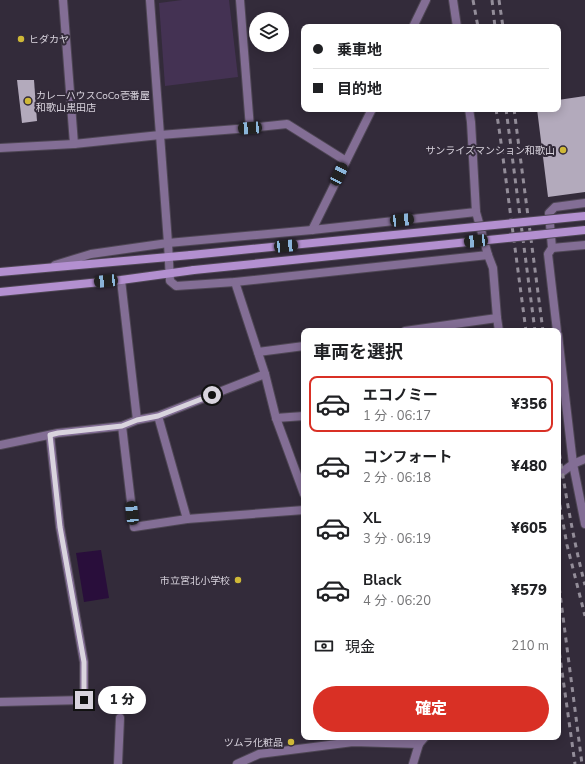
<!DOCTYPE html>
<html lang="ja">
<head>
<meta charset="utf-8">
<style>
	:root { --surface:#fff; --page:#f6f6f6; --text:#202124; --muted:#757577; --line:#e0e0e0; --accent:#d93025 }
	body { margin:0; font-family:"Nunito Sans","Noto Sans JP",sans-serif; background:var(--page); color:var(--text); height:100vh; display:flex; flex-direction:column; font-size:15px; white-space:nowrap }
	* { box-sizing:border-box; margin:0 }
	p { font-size:13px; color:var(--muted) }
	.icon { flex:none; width:22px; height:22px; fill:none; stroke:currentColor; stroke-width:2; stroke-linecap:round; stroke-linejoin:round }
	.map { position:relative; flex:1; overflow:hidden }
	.sheet { position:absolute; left:301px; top:328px; width:260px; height:412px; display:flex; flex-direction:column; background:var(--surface); border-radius:8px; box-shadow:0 2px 10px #0003 }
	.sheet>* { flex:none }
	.banner { position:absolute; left:301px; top:24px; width:260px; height:88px; border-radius:8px; box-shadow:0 2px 10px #0003; display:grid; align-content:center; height:88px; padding:0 12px; background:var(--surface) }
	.fabs { position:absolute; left:249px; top:12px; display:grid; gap:8px }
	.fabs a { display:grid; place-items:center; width:40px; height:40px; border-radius:50%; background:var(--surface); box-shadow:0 2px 10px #0003; font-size:20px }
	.end { position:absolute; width:18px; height:18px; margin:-9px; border:5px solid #d9d4de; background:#111; box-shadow:0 0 0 2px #111 }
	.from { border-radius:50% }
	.bubble { position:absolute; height:28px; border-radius:14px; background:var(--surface); box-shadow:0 2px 10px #0003; font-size:13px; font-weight:800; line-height:28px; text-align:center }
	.car { position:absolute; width:12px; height:24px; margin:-12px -6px; border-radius:5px; box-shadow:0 0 3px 1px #0007; background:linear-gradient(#222 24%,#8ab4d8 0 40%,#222 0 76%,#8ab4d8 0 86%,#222 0) }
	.banner b { display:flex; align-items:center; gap:14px; height:38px; font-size:15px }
	.banner b+b { border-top:1px solid var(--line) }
	.banner i { width:10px; height:10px; background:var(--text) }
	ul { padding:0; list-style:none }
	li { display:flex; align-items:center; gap:12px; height:56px; margin:0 8px 6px; padding:0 4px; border:2px solid transparent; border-radius:8px }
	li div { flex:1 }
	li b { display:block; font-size:15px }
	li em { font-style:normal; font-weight:800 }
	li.on { border-color:var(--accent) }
	li>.icon { width:36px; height:36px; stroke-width:1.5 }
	h2 { padding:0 12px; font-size:18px; line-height:48px }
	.pay { display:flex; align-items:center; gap:10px; height:44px; padding:0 12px; font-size:15px }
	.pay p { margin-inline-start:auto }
	.button { display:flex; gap:8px; margin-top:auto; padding:8px 12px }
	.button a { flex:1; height:46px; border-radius:24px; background:var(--accent); color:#fff; font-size:16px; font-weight:800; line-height:46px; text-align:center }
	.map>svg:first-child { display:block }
	.green { fill:#443253 }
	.water { fill:#290e3b }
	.building { fill:#b3aabc }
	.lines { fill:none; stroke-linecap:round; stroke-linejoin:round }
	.street-casing { stroke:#4e4654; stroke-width:10 }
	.secondary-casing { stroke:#4e4654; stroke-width:10 }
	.street { stroke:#836e95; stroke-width:8 }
	.secondary { stroke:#b390d0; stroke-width:8 }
	.rail { stroke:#938d99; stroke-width:3; stroke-dasharray:5 5; stroke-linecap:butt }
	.secondary-bridge-casing { stroke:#4e4654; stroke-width:10; stroke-linecap:butt }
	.secondary-bridge { stroke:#b390d0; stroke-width:8 }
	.route { stroke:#d9d4de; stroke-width:5 }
	.poi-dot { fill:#cfb837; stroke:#332b3a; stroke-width:1.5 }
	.labels { text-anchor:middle; stroke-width:4; stroke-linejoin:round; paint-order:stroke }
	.poi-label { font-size:10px; fill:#d9d4de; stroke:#332b3a; text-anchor:end }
</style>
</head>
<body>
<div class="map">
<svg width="585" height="764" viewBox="0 0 585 764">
	<rect width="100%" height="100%" fill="#332b3a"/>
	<!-- green -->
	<polygon class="green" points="182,0 229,0 238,77 165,86 159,3"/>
	<!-- water -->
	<polygon class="water" points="101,550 109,598 84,602 76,553"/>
	<!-- building -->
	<g class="building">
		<polygon points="17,80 34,80 37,121 22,123"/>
		<polygon points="585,96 585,192 548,197 537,109 558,109 558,100"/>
	</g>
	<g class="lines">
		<defs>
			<g id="street">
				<polyline points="63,0 74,144"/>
				<polyline points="150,0 168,243 170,281 176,286 235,282 488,255"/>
				<polyline points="240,0 250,128"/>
				<polyline points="453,0 457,27"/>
				<polyline points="413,27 426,0"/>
				<polyline points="469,109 471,122 476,212 488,255 493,268 497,318 499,331"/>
				<polyline points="0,148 74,144 160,135 250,128 287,124 346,161"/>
				<polyline points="312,230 372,109"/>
				<polyline points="552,248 585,245"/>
				<polyline points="55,265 91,254 168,243 312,230 476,212"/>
				<polyline points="121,280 137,420"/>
				<polyline points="235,282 265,374 276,418 304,494"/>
				<polyline points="405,331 497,318"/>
				<polyline points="557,331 548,254 552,248 549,213 555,207 585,203"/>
				<polyline points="558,335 573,464 585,524"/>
				<polyline points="258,352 304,346"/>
				<polyline points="158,416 187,519"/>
				<polyline points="276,418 304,416"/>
				<polyline points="122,426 134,527 187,519 304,510"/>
				<polyline points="0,445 58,433 122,426 137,420 158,416 265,374"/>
				<polyline points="558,475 573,464 585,459"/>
				<polyline points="0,702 84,700 84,662 60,527 50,435"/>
				<polyline points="118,764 120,718"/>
				<polyline points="237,764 259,754 353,742 419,744"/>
				<polyline points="413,764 419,744 425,737"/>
			</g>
			<g id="secondary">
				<polyline points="0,272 191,255"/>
				<polyline points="0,292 121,280 194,270"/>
			</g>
		</defs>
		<!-- street casing -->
		<use href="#street" class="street-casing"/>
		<!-- secondary casing -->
		<use href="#secondary" class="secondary-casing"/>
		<!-- street -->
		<use href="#street" class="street"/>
		<!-- secondary -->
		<use href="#secondary" class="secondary"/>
		<!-- rail -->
		<g class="rail">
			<polyline points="473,0 478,27"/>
			<polyline points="492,0 495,27"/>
			<polyline points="499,0 503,27"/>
			<polyline points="496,109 500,135 526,331"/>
			<polyline points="506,109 535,331"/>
			<polyline points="514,109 543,331"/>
			<path d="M558,444c7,47 15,95 27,141"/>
			<polyline points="558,495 567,545 585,616"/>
			<polyline points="558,578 582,764"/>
			<polyline points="558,643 575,764"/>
		</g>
		<defs>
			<g id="secondary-bridge">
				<polyline points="191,255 585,216"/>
				<polyline points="194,270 585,230"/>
			</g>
		</defs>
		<!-- secondary-bridge casing -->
		<use href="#secondary-bridge" class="secondary-bridge-casing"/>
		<!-- secondary-bridge -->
		<use href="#secondary-bridge" class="secondary-bridge"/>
	</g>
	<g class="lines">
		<!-- route -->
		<polyline class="route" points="84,700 84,662 60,527 50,435 58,433 122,426 137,420 158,416 212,395"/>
	</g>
	<!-- markers -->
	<g class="poi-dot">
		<circle cx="21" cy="39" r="4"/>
		<circle cx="28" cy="101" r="4"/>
		<circle cx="563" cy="150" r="4"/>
		<circle cx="238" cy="580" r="4"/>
		<circle cx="291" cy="742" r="4"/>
	</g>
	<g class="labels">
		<!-- poi labels -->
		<g class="poi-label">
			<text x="29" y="43" text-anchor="start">ヒダカヤ</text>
			<text x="36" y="99" text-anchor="start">カレーハウスCoCo壱番屋<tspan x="36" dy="12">和歌山黒田店</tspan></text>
			<text x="555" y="154">サンライズマンション和歌山</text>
			<text x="230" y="584">市立宮北小学校</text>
			<text x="283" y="746">ツムラ化粧品</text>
		</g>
	</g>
</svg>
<div class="fabs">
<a><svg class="icon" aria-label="layers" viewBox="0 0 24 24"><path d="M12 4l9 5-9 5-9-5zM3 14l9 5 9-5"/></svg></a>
</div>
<i class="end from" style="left:212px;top:395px"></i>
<i class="end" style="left:84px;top:700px"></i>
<div class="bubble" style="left:98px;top:686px;width:48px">1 分</div>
<i class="car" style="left:250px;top:128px;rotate:266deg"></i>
<i class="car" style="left:339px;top:174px;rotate:26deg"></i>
<i class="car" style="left:402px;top:220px;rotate:84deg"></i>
<i class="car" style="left:476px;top:241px;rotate:264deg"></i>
<i class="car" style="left:286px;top:246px;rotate:85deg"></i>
<i class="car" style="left:106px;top:281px;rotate:264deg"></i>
<i class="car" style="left:132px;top:513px;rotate:354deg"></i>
<div class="banner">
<b><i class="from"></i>乗車地</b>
<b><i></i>目的地</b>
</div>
<section class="sheet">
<h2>車両を選択</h2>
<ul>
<li class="on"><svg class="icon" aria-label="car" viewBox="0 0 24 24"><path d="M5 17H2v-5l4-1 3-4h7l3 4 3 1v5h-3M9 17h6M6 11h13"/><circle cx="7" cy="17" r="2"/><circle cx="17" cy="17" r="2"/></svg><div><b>エコノミー</b><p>1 分 · 06:17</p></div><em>¥356</em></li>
<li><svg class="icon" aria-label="car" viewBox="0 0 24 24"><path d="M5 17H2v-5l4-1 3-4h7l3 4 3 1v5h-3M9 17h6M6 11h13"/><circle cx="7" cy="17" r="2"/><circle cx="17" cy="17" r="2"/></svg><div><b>コンフォート</b><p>2 分 · 06:18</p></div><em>¥480</em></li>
<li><svg class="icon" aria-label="car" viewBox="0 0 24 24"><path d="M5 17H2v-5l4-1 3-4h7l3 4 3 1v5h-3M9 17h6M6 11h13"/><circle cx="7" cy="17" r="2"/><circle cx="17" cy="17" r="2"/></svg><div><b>XL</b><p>3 分 · 06:19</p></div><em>¥605</em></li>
<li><svg class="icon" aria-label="car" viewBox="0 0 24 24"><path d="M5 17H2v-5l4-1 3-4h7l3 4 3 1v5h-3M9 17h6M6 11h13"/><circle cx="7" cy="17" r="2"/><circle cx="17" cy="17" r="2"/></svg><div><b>Black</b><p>4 分 · 06:20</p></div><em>¥579</em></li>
</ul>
<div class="pay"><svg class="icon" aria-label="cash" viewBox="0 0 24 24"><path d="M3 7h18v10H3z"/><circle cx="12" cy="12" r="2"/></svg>現金<p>210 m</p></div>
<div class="button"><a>確定</a></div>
</section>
</div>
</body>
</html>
